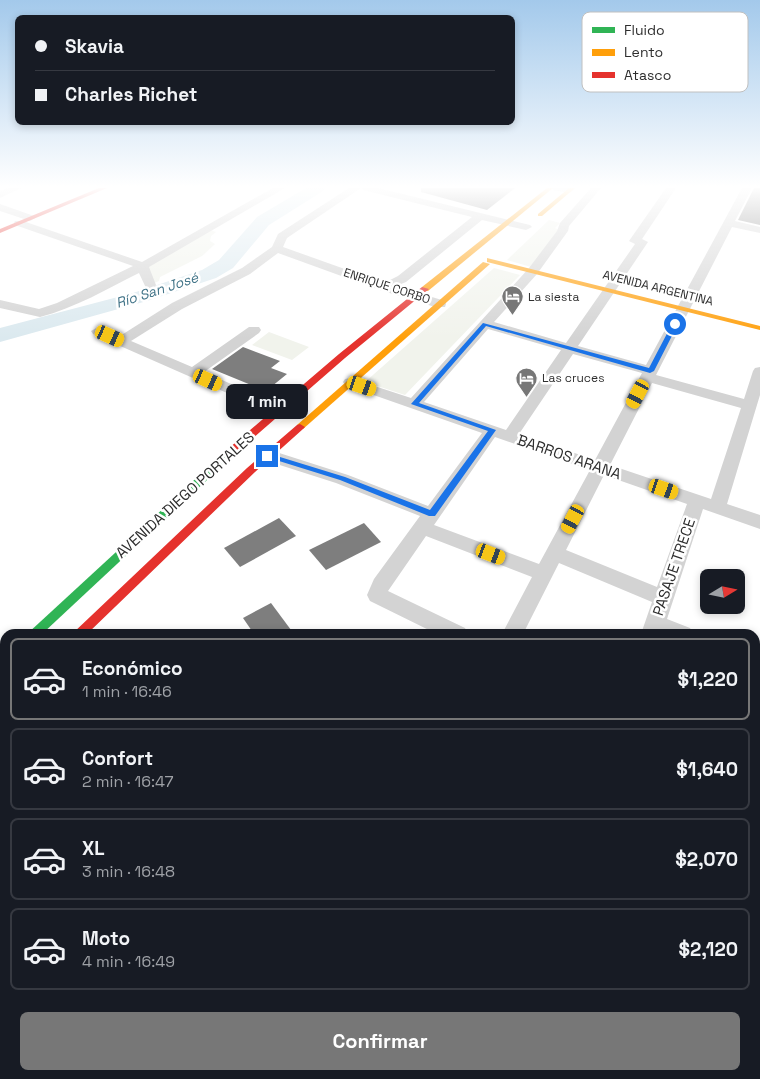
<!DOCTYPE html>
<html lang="es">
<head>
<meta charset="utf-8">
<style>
	:root { --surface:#171b24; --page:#20242c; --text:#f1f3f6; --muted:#9ea1a6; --line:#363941; --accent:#777 }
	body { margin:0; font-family:"Space Grotesk",sans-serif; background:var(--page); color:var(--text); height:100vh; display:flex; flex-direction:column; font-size:19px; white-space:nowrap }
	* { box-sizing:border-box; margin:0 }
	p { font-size:16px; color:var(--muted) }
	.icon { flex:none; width:28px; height:28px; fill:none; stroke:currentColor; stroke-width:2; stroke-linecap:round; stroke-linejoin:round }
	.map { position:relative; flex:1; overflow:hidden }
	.details { position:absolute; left:0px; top:629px; width:760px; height:451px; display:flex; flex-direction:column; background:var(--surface); border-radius:15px 15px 0 0; box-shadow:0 2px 8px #0003 }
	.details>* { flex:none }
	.guide { position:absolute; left:15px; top:15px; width:500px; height:110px; border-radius:8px; box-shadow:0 2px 8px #0003; display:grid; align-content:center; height:110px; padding:0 20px; background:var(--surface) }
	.needle { width:32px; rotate:80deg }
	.fabs { position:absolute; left:700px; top:569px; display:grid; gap:10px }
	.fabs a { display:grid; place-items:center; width:45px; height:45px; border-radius:8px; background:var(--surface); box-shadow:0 2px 8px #0003; font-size:25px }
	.end { position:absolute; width:22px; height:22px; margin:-11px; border:6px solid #1a73e8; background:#fff; box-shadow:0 0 0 2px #fff }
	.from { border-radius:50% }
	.bubble { position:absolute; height:35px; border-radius:8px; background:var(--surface); box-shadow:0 2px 8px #0003; font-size:16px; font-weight:800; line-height:35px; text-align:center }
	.car { position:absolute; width:15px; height:30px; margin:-15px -8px; border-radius:6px; box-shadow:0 0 4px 1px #0007; background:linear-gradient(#f5c518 24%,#345 0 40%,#f5c518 0 76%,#345 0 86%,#f5c518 0) }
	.guide b { display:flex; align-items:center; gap:18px; height:48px; font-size:19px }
	.guide b+b { border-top:1px solid var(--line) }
	.guide i { width:12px; height:12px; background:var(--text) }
	ul { padding:9px 0 0; list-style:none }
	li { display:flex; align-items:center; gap:15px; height:82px; margin:0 10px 8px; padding:0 10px; border:2px solid var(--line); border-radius:8px }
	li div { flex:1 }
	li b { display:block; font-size:19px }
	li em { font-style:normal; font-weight:800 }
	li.on { border-color:var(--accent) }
	li>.icon { width:45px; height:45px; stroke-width:1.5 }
	.action { display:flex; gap:10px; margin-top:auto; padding:10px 20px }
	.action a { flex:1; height:58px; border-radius:8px; background:var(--accent); color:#fff; font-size:20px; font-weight:800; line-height:58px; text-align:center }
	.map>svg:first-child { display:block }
	.green { fill:#f1f3ec }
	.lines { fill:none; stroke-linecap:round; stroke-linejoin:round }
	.river { fill:#dbe9ef; fill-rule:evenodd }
	.building { fill:#7e7e7e }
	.street { fill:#d3d3d3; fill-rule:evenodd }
	.fast { fill:#30b455; fill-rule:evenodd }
	.slow { fill:#ff9f0a; fill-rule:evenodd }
	.jam { fill:#e5322d; fill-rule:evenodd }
	.route { fill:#1a73e8 }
	.labels { text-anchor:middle; stroke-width:5; stroke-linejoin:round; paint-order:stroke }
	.far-street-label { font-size:12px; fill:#2e2e2e; stroke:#fff }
	.far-poi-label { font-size:12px; fill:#2e2e2e; stroke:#fff; text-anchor:start }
	.far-water-label { font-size:14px; font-style:italic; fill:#437589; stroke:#fff }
	.street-label { font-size:15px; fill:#2e2e2e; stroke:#fff }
	.key { fill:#fff; stroke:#c0c0c0; stroke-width:1 }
	.key-label { font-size:14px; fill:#2e2e2e }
</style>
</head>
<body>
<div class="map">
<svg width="760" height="1079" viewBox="0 0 760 1079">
	<rect width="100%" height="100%" fill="#fff"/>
	<!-- green -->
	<g class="green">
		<polygon points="549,220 560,223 555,228 559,230 531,267 507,260"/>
		<polygon points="208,229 216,232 211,236 210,241 215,244 202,256 160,277 159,281 150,285 143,266"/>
		<polygon points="494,268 520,275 405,395 365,382"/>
		<polygon points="269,332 309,347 292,360 252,345"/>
	</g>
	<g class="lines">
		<!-- river -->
		<polygon class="river" points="306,188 325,188 323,191 269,225 233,268 216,278 147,301 0,342 0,328 133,293 202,270 219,260 257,217"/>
	</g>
	<!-- building -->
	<g class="building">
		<polygon points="421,188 515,188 487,210 421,192"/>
		<polygon points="754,188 760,188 760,225 738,220"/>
		<polygon points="243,347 280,361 271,368 287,374 266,391 212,369"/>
		<polygon points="279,518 296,536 240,567 224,548"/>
		<polygon points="364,523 381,542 326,570 309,550"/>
		<polygon points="271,603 294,634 254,634 243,618"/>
	</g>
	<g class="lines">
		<!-- street -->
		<g class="street">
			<polygon points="8,188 21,188 0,198 0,191"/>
			<path d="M273,188h12l-136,79 7,18 -2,3h-8l-7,-15c-32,16 -64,35 -99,44l-40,-9v-8l39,9 18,-6 76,-37 -118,-41 -1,-2 1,-2h8l119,41z"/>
			<polygon points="349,188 361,188 287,238 283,247 384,283 398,276 472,217 363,190 362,188 378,188 530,225 532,227 526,230 482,220 406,282 396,286 445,301 446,304 445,307 435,307 380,290 278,253 250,274 182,309 131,341 192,367 249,327 259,327 261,330 259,333 204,372 285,408 287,411 285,414 279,416 93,334 91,331 98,327 120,336 172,303 242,268 272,247 278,234"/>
			<polygon points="552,188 572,188 574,190 569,193 553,190"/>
			<path d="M591,188h10l-32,38 -1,5 -31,43 -43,48 72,21 69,-99 -6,-3 37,-53h10l-34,51 6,3 -70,104 68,19 96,-177h10l-17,33 25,6v6l-28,-6 -76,148 88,24 9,-28 2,-3 5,-1v28l-33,109 33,11v14l-57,-20 -36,110 23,9 3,6h-52l11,-32 -93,-39 -36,71h-21l30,-57 -106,-41 -38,55 77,37 3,6h-31l-67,-33 -3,-6 7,-16 46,-63 -84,-33 -75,-24 -2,-4 2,-4 6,-2 6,2 75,24 80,31 54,-73 -137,-48 -2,-3 2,-3 5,-1 61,20 118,-130 28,-37 3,-8zM488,329l73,21 -55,80 -82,-28zM573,354l69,19 -47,87 -76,-26zM652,383l89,25 -30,91 -101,-34zM495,437l95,33 -51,94 -105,-39zM604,475l83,29 -30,83 -91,-37z"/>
			<polygon points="0,204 34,216 35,218 30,221 0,211"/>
			<polygon points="755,654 760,655 760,674 755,673"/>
			<polygon points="760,734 760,797 755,795 755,736"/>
			<polygon points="454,1075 486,1075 484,1079 452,1079"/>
			<polygon points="675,1075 725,1075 727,1079 674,1079"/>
		</g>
		<!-- fast -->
		<g class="fast">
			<polygon points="233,447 238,450 237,452 42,634 27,634 229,448"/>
			<polygon points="5,653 5,668 0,670 0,655"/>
			<polygon points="0,1058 5,1061 5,1075 14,1075 12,1079 0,1079"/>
		</g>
		<!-- slow -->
		<g class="slow">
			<polygon points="547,188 553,188 428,291 422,291 422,287"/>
			<polygon points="569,188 575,188 542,216 538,216 538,214"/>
			<polygon points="487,258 760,326 760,330 487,262"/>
			<polygon points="483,262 490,264 303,429 297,429 297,425"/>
			<polygon points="5,700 5,715 0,717 0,702"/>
		</g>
		<!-- jam -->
		<g class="jam">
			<polygon points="99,188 107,188 0,233 0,229"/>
			<polygon points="422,287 429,289 345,358 237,452 229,452 228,450 229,448 339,354"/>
			<polygon points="300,424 305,427 303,429 255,472 87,634 72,634 247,468 297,425"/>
		</g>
	</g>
	<!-- sky -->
	<linearGradient id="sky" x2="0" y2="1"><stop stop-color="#a3c9eb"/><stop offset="0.55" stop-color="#fff"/><stop offset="1" stop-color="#fff" stop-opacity="0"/></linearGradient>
	<rect width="760" height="339" fill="url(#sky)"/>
	<!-- route -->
	<polygon class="route" points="483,323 649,368 672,324 675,323 678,324 654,371 650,373 486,326 419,403 496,430 435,516 429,516 340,480 263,456 267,453 345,477 430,510 488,431 411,404"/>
	<!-- icons -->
	<defs>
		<symbol id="hotel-pin" viewBox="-11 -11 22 30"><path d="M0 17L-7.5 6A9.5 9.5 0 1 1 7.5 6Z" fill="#777" stroke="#fff"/><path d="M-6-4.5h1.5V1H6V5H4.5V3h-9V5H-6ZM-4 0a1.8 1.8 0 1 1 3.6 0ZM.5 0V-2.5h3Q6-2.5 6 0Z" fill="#fff"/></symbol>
	</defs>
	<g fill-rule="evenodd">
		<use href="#hotel-pin" x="500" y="284" width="25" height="34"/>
		<use href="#hotel-pin" x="514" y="366" width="25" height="34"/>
	</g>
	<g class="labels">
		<!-- far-street labels -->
		<g class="far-street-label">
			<text transform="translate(387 286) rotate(18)" y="4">ENRIQUE CORBO</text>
			<text transform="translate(658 288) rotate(14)" y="4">AVENIDA ARGENTINA</text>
		</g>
		<!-- far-poi labels -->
		<g class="far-poi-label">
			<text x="528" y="301">La siesta</text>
			<text x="542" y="382">Las cruces</text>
		</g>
		<!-- far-water labels -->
		<g class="far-water-label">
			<text transform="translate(157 290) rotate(-18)" y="5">Río San José</text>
		</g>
		<!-- street labels -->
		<g class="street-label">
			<text transform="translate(569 457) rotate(19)" y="5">BARROS ARANA</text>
			<text transform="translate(185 495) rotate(-42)" y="5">AVENIDA DIEGO PORTALES</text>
			<text transform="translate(674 567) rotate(-71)" y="5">PASAJE TRECE</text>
		</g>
	</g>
	<!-- legend -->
	<rect x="582" y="12" width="166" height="80" rx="8" class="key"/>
	<rect x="592" y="27" width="23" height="6" fill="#30b455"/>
	<rect x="592" y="49" width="23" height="7" fill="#ff9f0a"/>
	<rect x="592" y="72" width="23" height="6" fill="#e5322d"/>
	<g class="key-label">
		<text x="624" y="35">Fluido</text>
		<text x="624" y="57">Lento</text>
		<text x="624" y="80">Atasco</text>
	</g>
</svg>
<div class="fabs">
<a><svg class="needle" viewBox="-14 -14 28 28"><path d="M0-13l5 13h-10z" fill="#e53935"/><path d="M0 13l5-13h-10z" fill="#9ea1a6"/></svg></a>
</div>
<i class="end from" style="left:675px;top:324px"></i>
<i class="end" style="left:267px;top:456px"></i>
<div class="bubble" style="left:226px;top:384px;width:82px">1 min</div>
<i class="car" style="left:110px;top:336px;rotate:114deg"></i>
<i class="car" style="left:208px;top:380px;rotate:114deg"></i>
<i class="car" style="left:362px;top:386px;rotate:109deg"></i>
<i class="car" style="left:638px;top:394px;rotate:208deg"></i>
<i class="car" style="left:664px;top:489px;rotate:109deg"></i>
<i class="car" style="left:573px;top:519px;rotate:208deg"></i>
<i class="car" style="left:491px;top:554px;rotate:111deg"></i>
<div class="guide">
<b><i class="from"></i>Skavia</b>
<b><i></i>Charles Richet</b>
</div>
<section class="details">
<ul>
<li class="on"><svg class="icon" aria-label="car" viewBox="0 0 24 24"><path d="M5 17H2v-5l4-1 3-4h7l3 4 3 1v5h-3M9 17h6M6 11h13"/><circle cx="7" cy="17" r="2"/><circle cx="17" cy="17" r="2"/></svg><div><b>Económico</b><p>1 min · 16:46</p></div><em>$1,220</em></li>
<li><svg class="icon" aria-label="car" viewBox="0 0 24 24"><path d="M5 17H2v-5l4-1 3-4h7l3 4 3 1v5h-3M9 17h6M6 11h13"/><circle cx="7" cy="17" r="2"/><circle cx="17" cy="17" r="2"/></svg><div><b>Confort</b><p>2 min · 16:47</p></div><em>$1,640</em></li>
<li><svg class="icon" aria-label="car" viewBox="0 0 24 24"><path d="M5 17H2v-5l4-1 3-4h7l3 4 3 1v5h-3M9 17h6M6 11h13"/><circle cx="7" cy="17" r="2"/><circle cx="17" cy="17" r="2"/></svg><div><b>XL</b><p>3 min · 16:48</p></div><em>$2,070</em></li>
<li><svg class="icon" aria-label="car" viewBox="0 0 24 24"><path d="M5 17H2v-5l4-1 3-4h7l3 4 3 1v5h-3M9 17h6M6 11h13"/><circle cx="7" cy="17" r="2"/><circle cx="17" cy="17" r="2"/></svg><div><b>Moto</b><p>4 min · 16:49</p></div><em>$2,120</em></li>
</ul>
<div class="action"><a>Confirmar</a></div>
</section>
</div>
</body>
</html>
